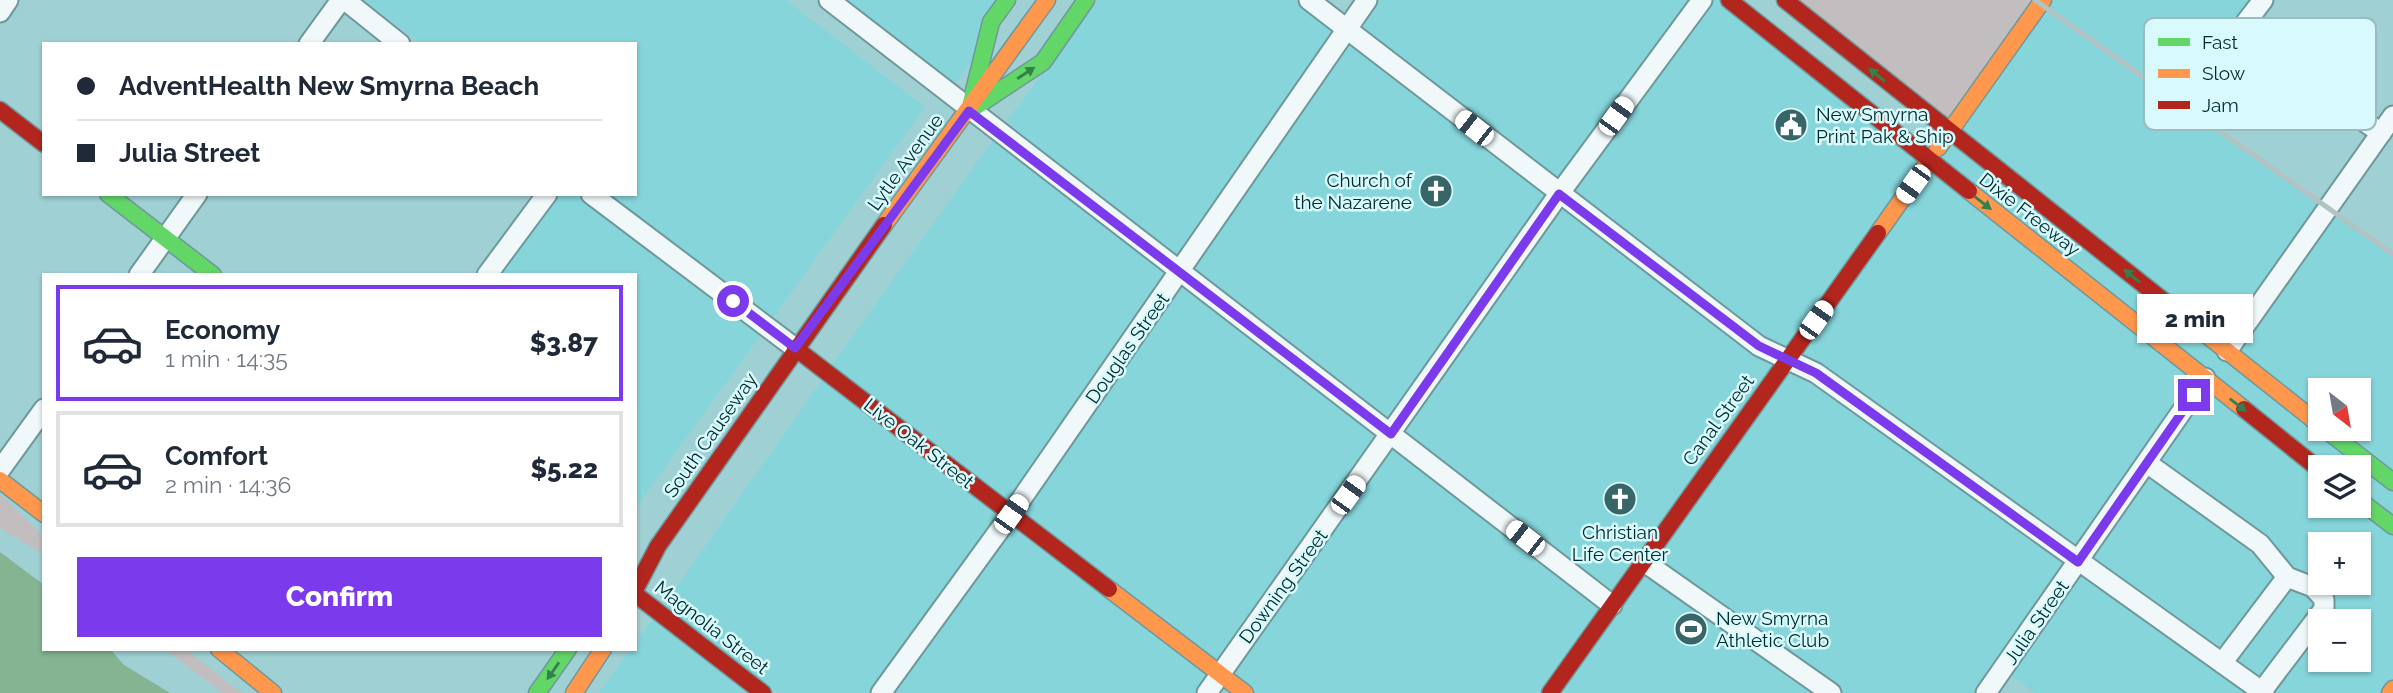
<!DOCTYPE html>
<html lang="en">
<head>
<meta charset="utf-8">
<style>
	:root { --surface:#fff; --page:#f2f2f3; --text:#1f2937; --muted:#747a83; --line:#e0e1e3; --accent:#7c3aed }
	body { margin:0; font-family:Raleway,sans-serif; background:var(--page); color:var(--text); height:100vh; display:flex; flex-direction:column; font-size:26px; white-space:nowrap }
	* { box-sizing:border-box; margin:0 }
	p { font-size:23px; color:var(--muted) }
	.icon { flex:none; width:38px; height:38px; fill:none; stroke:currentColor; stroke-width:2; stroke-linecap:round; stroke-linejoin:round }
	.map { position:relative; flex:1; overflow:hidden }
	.sheet { position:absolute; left:42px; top:273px; width:595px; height:378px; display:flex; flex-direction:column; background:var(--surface); border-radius:0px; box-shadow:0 2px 5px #0004 }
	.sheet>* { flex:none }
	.hud { position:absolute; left:42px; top:42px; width:595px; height:154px; border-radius:0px; box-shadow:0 2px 5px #0004; display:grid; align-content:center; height:154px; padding:0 35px; background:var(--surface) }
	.needle { width:46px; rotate:149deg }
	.fabs { position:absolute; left:2308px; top:378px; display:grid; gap:14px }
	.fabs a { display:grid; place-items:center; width:63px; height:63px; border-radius:0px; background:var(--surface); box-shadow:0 2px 5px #0004; font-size:35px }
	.end { position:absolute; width:32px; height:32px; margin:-16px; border:9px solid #7c3aed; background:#fff; box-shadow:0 0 0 4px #fff }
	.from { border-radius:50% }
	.bubble { position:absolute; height:49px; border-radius:0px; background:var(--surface); box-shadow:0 2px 5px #0004; font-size:23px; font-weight:800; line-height:49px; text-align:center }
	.car { position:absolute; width:21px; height:42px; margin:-21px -10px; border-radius:9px; box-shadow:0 0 5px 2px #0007; background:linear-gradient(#fff 24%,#345 0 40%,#fff 0 76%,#345 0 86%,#fff 0) }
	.hud b { display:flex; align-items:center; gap:24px; height:66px; font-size:26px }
	.hud b+b { border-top:2px solid var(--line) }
	.hud i { width:18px; height:18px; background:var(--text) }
	ul { padding:12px 0 0; list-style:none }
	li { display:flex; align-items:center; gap:21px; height:116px; margin:0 14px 10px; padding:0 21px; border:4px solid var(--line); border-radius:0px }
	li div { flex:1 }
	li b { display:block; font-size:26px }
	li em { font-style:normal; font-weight:800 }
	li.selected { border-color:var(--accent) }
	li>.icon { width:63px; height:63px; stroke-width:1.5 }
	.button { display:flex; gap:14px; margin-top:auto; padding:14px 35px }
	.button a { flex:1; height:80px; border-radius:0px; background:var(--accent); color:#fff; font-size:28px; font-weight:800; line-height:80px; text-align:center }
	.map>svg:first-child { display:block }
	.built { fill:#85d5db; fill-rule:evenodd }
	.green { fill:#c2bebf }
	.water { fill:#85b492 }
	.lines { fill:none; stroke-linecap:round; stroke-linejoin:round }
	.street-casing { stroke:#6f989b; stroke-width:23 }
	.fast-casing { stroke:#6f989b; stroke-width:19 }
	.slow-casing { stroke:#6f989b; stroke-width:19 }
	.jam-casing { stroke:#6f989b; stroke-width:19 }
	.street { stroke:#f0f8f9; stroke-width:19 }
	.fast { stroke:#63d668; stroke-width:16 }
	.slow { stroke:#ff974d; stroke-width:16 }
	.jam { stroke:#b3261e; stroke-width:16 }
	.rail { stroke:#b3c2c3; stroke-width:5 }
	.oneway { fill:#32804b }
	.route { stroke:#7c3aed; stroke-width:9 }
	.labels { text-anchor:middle; stroke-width:5; stroke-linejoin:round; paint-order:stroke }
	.poi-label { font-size:19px; fill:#012b2e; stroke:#d8fafd; text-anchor:start }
	.street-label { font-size:19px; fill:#012b2e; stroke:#d8fafd }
	.key { fill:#d8fafd; stroke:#98bcbf; stroke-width:2 }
	.key-label { font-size:19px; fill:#012b2e }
</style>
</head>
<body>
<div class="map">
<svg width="2393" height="693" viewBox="0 0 2393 693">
	<rect width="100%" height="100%" fill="#9ed0d4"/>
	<!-- built -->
	<g class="built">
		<polygon points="364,0 786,0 925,107 635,509 635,275 499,275 554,194 635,194 635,44 422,44"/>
		<polygon points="844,0 995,0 973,59 953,86"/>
		<polygon points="1098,0 1294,0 1333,30 1176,260 1003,126"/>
		<polygon points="1379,0 1689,0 1557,181 1359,28"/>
		<path d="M1702,0h27l200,161 114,-161h220l-82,104 212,150v439h-358l-32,-23 -17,23h-779zM2320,390h39v39h-39zM2320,467h39v39h-39zM2320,544h39v39h-39zM2320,621h39v39h-39z"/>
		<polygon points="1348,42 1546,195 1389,421 1192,272"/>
		<polygon points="993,140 1166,275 1008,501 832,365"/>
		<polygon points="1182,287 1378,436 1218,661 1024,513"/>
		<polygon points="822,380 998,515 869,693 778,693 664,605"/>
		<polygon points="1013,527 1208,675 1195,693 893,693"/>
		<polygon points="653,619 749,693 599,693 631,649 635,649 635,644"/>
	</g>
	<!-- green -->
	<g class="green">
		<polygon points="1785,0 2035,0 1949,133"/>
		<polygon points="0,494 44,537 44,555 0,528"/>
		<polygon points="164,649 185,649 242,693 223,693"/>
	</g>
	<!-- water -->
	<polygon class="water" points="0,552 44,585 44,649 110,649 124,665 170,693 0,693"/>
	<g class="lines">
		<defs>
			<g id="street">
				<polyline points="345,0 400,44"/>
				<polyline points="829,0 1612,605"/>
				<polyline points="1309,0 1759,346 1816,373 2264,693"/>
				<polyline points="2263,0 2237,34 2381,133"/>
				<polyline points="0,12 8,0"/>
				<polyline points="309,44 341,0"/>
				<polyline points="591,194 795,348"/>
				<polyline points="139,275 197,194"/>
				<polyline points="487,275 547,194"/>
				<polyline points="2227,351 2393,116"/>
				<polyline points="2147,463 2260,544 2287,577 2222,663"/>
				<polyline points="0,470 44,409"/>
				<polyline points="1643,561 1831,693"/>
				<polyline points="2262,691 2324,609 2324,599 2313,587 2287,577"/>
				<polyline points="881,693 1011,514 1367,0"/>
				<polyline points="1207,693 1559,194 1702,0"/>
				<polyline points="1986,693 2205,378"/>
			</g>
			<g id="fast">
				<polyline points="969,111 1043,62 1086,0"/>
				<polyline points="969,111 991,22 1007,0"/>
				<polyline points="108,194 213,275"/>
				<polyline points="2325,429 2393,482"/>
				<polyline points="2359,500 2393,526"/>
				<polyline points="537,693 568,649"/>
			</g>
			<g id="slow">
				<polyline points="1938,148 2043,0"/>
				<polyline points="1969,191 2244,409"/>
				<polyline points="884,225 1047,0"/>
				<polyline points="1878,233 1929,161"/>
				<polyline points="2164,301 2320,425"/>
				<polyline points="0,480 44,514"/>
				<polyline points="1109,589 1245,693"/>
				<polyline points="219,649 273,693"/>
				<polyline points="574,693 603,649"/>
				<polyline points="2390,693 2393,689"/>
			</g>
			<g id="jam">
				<polyline points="1729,0 1969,191"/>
				<polyline points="1785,0 2164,301"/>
				<polyline points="0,110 44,144"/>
				<polyline points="795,348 1109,589"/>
				<polyline points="2244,409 2320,470"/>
				<polyline points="635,590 658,546 884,225"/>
				<polyline points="635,594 763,693"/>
				<polyline points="1550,693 1878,233"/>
			</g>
		</defs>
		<!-- street casing -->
		<use href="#street" class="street-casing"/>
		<!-- fast casing -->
		<use href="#fast" class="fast-casing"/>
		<!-- slow casing -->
		<use href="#slow" class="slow-casing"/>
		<!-- jam casing -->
		<use href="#jam" class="jam-casing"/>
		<!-- street -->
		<use href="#street" class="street"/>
		<!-- fast -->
		<use href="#fast" class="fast"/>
		<!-- slow -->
		<use href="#slow" class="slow"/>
		<!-- jam -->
		<use href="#jam" class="jam"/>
		<!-- rail -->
		<polyline class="rail" points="2035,0 2393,254"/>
	</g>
	<!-- one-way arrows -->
	<defs><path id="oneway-solid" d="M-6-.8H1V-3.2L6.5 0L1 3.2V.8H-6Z" transform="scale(1.75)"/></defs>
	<g class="oneway">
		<use href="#oneway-solid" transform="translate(1026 73) rotate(-33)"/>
		<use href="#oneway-solid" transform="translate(1877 75) rotate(-141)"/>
		<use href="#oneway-solid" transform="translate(1983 203) rotate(38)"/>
		<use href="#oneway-solid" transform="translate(2132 276) rotate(-141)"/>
		<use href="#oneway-solid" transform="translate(2238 405) rotate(38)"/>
		<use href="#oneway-solid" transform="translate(553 671) rotate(125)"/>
	</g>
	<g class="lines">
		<!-- route -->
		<polyline class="route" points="733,301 795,348 969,111 1391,434 1559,194 1759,346 1816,373 2078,562 2194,395"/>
	</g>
	<!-- icons -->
	<defs>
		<symbol id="civic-disc" viewBox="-11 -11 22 22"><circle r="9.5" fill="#386568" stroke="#d8fafd"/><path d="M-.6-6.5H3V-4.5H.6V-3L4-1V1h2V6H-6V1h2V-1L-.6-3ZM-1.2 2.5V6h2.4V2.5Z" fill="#fff"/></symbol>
		<symbol id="church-disc" viewBox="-11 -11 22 22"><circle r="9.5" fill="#386568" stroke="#d8fafd"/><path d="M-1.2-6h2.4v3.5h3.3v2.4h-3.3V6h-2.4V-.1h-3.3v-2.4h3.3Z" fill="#fff"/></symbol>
		<symbol id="stadium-disc" viewBox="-11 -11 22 22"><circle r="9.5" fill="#386568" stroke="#d8fafd"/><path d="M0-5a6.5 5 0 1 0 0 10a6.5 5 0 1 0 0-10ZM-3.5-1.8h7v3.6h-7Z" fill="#fff"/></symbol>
	</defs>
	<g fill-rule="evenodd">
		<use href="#civic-disc" x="1772" y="106" width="38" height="38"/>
		<use href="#church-disc" x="1417" y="172" width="38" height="38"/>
		<use href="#church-disc" x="1601" y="480" width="38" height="38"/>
		<use href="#stadium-disc" x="1672" y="610" width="38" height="38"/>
	</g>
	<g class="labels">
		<!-- poi labels -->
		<g class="poi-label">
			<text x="1816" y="121">New Smyrna<tspan x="1816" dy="22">Print Pak &amp; Ship</tspan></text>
			<text x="1412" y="187" text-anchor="end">Church of<tspan x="1412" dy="22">the Nazarene</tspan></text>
			<text x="1620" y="539" text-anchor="middle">Christian<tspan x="1620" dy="22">Life Center</tspan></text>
			<text x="1716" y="625">New Smyrna<tspan x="1716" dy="22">Athletic Club</tspan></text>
		</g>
		<!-- street labels -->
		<g class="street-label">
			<text transform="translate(905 162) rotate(-54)" y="7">Lytle Avenue</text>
			<text transform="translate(2030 214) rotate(38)" y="7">Dixie Freeway</text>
			<text transform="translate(1127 348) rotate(-55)" y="7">Douglas Street</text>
			<text transform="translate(1718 420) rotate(-54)" y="7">Canal Street</text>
			<text transform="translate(710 435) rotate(-55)" y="7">South Causeway</text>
			<text transform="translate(919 443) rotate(38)" y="7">Live Oak Street</text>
			<text transform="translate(1283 586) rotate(-54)" y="7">Downing Street</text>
			<text transform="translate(2036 622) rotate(-55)" y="7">Julia Street</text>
			<text transform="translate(712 627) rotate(38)" y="7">Magnolia Street</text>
		</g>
	</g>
	<!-- legend -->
	<rect x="2144" y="18" width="232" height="112" rx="10" class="key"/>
	<rect x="2158" y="38" width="32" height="8" fill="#63d668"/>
	<rect x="2158" y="69" width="32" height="9" fill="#ff974d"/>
	<rect x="2158" y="101" width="32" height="8" fill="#b3261e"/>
	<g class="key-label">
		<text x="2202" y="49">Fast</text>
		<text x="2202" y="80">Slow</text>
		<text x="2202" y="112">Jam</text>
	</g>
</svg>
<div class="fabs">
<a><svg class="needle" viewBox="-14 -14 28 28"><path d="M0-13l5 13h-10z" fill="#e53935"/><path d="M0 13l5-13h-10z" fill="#747a83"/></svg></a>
<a><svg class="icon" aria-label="layers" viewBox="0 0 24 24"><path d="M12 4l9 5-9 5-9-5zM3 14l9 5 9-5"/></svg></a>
<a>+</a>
<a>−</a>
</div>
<i class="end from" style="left:733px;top:301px"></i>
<i class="end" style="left:2194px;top:395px"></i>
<div class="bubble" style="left:2137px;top:294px;width:116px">2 min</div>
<i class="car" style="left:1616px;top:116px;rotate:36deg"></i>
<i class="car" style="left:1474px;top:128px;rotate:308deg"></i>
<i class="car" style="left:1913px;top:184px;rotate:216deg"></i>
<i class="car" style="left:1816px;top:320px;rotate:35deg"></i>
<i class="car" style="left:1348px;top:495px;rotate:36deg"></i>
<i class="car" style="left:1011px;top:514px;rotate:35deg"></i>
<i class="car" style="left:1525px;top:538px;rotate:308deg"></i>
<div class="hud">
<b><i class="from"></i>AdventHealth New Smyrna Beach</b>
<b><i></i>Julia Street</b>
</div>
<section class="sheet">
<ul>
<li class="selected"><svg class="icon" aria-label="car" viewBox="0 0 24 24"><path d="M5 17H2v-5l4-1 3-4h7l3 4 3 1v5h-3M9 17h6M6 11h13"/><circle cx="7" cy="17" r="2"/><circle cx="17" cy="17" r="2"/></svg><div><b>Economy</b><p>1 min · 14:35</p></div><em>$3.87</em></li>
<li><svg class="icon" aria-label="car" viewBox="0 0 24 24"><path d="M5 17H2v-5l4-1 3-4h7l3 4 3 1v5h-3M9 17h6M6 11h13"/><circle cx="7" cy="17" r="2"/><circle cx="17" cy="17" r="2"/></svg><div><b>Comfort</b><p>2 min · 14:36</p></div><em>$5.22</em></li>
</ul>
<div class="button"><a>Confirm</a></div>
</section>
</div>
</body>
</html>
